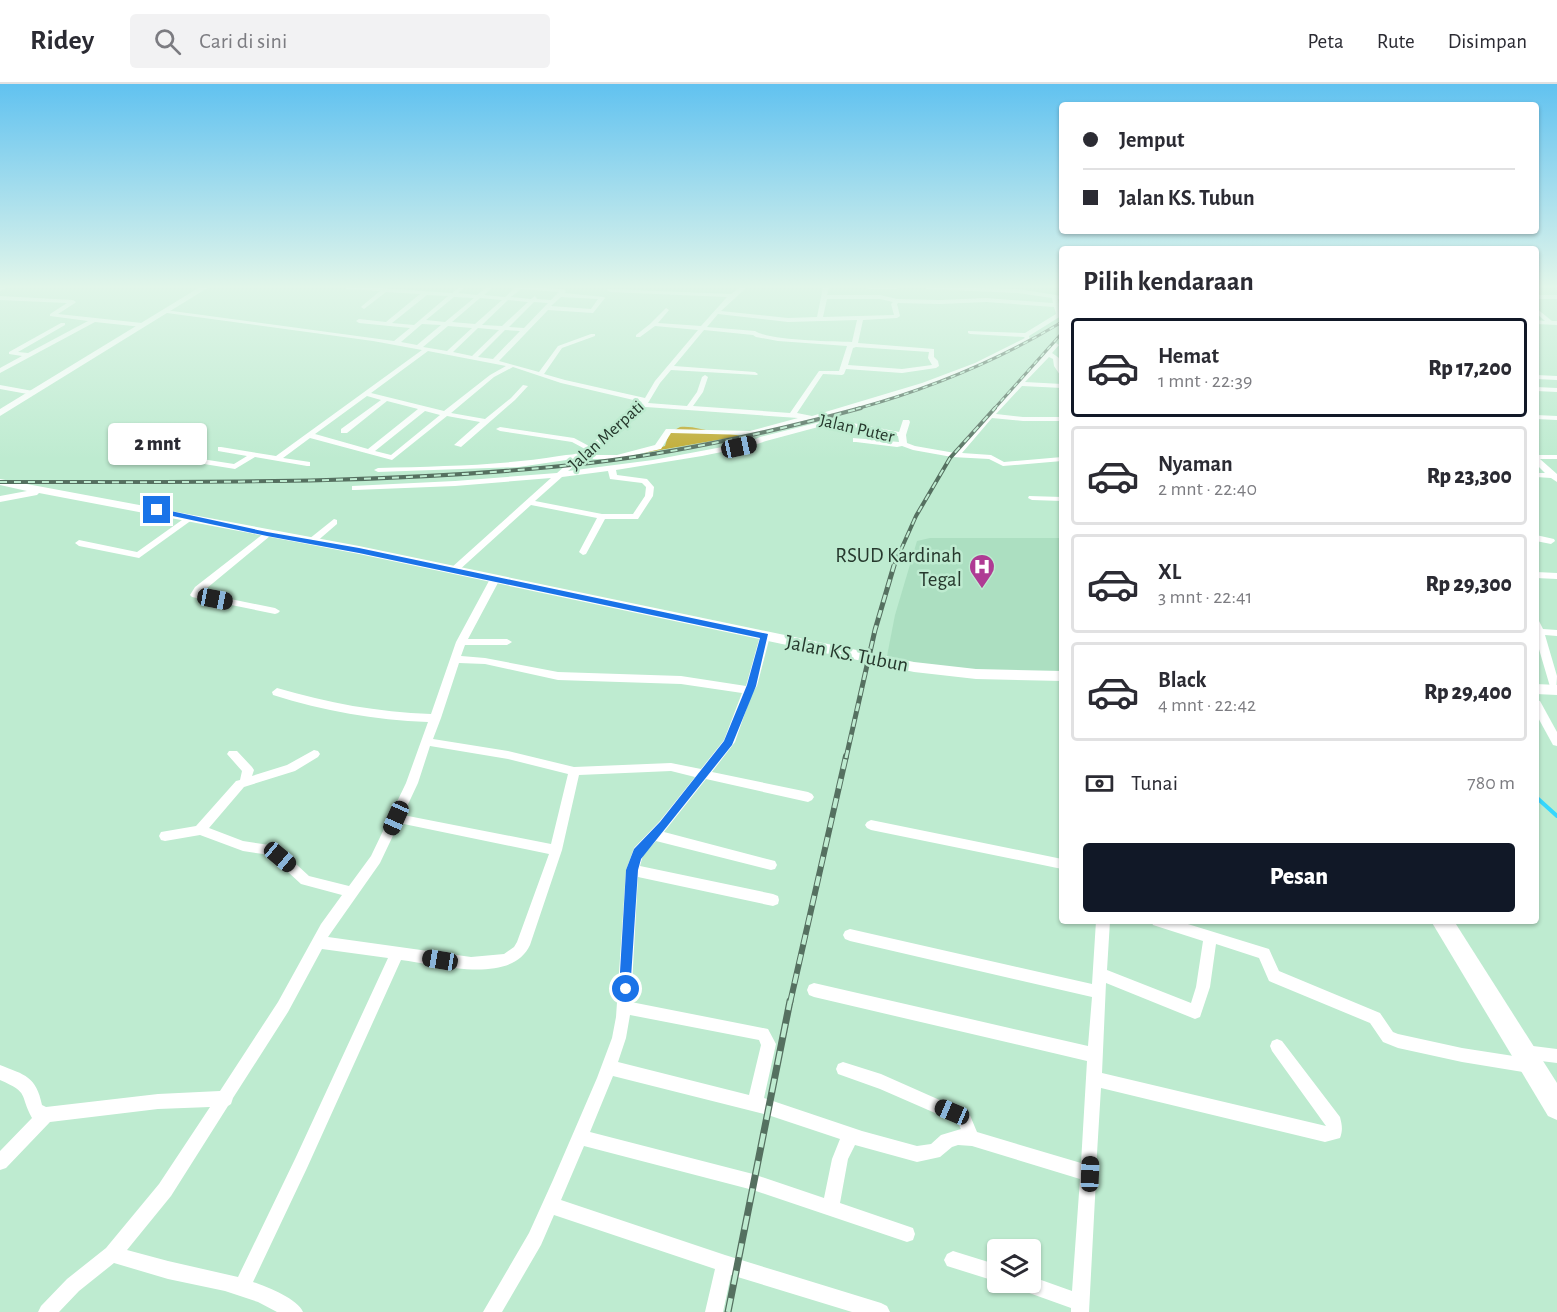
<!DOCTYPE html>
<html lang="id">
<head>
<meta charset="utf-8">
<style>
	:root { --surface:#fff; --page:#f2f2f3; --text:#2b2b33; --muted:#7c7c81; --line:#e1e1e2; --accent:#111827 }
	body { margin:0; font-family:"Alegreya Sans",sans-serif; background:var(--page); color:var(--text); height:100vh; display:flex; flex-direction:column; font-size:22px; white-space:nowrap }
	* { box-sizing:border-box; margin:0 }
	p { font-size:20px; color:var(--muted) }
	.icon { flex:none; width:33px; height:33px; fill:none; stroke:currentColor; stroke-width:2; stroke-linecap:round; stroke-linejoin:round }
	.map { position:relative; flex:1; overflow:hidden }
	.side { position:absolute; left:1059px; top:162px; width:480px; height:678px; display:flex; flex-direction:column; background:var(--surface); border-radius:6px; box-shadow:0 2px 4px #0004 }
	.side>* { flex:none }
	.top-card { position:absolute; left:1059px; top:18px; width:480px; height:132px; border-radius:6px; box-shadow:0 2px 4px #0004; display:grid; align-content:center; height:132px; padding:0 24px; background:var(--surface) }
	.controls { position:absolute; left:987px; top:1155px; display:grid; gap:12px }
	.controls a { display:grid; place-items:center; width:54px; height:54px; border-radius:6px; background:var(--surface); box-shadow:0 2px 4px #0004; font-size:30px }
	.end { position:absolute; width:27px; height:27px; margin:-14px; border:8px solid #1a73e8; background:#fff; box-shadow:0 0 0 3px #fff }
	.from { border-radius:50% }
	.bubble { position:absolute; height:42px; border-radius:6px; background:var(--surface); box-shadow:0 2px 4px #0004; font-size:20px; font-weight:800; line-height:42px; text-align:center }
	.car { position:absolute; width:18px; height:36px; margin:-18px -9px; border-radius:8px; box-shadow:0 0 4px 2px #0007; background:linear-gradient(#222 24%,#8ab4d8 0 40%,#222 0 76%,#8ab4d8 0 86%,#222 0) }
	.top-card b { display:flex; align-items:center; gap:21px; height:57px; font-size:22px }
	.top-card b+b { border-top:2px solid var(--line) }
	.top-card i { width:15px; height:15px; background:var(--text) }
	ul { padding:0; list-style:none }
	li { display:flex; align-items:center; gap:18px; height:99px; margin:0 12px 9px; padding:0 12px; border:3px solid var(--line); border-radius:6px }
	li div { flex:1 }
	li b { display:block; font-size:22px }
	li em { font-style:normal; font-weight:800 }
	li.current { border-color:var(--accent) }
	li>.icon { width:54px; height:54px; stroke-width:1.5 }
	h2 { padding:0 24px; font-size:27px; line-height:72px }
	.pay { display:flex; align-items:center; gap:15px; height:66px; padding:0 24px; font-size:22px }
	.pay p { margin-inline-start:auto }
	.button { display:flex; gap:12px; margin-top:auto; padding:12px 24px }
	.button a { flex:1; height:69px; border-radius:6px; background:var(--accent); color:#fff; font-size:24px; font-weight:800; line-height:69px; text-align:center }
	header { display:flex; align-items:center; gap:36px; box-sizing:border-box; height:84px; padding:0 30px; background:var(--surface); border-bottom:2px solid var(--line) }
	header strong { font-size:28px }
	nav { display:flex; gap:33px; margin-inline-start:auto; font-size:21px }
	.search { width:420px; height:54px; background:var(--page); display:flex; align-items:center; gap:15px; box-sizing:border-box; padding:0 21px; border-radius:6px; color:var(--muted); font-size:22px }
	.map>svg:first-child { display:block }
	.built { fill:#acdfc1 }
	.forest { fill:#c1ab33 }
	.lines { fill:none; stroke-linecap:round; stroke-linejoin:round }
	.stream { stroke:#36d7fd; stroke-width:4 }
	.street { fill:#fff; fill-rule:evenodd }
	.secondary { fill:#fff; fill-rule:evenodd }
	.highway { fill:#fff; fill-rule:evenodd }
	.rail-far4-casing { stroke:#557060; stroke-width:3 }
	.rail-far3-casing { stroke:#557060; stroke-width:4 }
	.rail-far2-casing { stroke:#557060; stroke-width:5 }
	.rail-far1-casing { stroke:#557060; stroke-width:6 }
	.rail-casing { stroke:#557060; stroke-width:7 }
	.rail-far4 { stroke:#beebd0; stroke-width:1.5; stroke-dasharray:5; stroke-linecap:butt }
	.rail-far3 { stroke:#beebd0; stroke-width:2; stroke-dasharray:7; stroke-linecap:butt }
	.rail-far2 { stroke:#beebd0; stroke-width:3; stroke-dasharray:8; stroke-linecap:butt }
	.rail-far1 { stroke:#beebd0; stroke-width:4; stroke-dasharray:10; stroke-linecap:butt }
	.rail { stroke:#beebd0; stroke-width:4.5; stroke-dasharray:14; stroke-linecap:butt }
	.route { fill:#1a73e8 }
	.labels { text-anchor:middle; stroke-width:5; stroke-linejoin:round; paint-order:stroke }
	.far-street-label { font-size:18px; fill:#26382d; stroke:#beebd0 }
	.poi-label { font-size:21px; fill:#26382d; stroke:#beebd0; text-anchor:end }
	.street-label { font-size:21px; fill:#26382d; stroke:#beebd0 }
</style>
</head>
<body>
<header>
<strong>Ridey</strong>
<div class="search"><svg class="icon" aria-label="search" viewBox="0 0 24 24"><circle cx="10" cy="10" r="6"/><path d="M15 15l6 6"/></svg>Cari di sini</div>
<nav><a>Peta</a><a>Rute</a><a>Disimpan</a></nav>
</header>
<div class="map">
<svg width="1557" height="1228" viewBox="0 0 1557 1228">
	<rect width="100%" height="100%" fill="#beebd0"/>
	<!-- built -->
	<polygon class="built" points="930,454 1062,454 1062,590 984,589 886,577 895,531 917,457"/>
	<!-- forest -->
	<path class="forest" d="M680,343c13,-1 23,3 35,5 8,2 16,1 25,4l-97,17 22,-7 4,-13z"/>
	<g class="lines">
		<!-- stream -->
		<polyline class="stream" points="1536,713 1557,732"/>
		<!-- street -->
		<g class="street">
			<polygon points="0,203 8,203 0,207"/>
			<path d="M343,203h21l88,6 7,-6h6l-7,6 19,2 10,-8h6l-9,8 21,2 11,-10 47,2 3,2 -2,2 40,4 1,1 -12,15 -45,-3 -49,51 40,11 19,-26 33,-12h4v2l-33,12 -18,26 21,6 80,18 10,-17 43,-51 -43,-4 -15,11h-4v-2l14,-11 16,-16 3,2 -11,13 43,3 26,-29 -117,-5 -3,-2 1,-1 123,5 10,-7h6l-26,24 67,7 29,-1 6,-30h6l-2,8h53l17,4 43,1 46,-2 67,5 -1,-5 -34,-5 -91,-4 -3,-2 94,2 44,7v4l-4,-1 3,17 -32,20 1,4c-68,37 -140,59 -213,80l-6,-1 -61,16 -79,-2 -10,16 -44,10h-35l-14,12 85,-11 96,-18 11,-5 64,-16v-3h3l72,14 4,-12h6l1,2 -4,13 1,8 8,3 40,7 13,-18 77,-83 11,-9 3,2 -7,8 7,5 3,18 -2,-1 -6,-9 -1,-7 -4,-2 -24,25 37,2v4l-40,-2 -26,28 27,3h39v4h-39l-31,-3 -30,35 29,2 13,7 58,-5v4l-59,5 -14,-7 -37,-2 -39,-7 -11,-4 -5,1 -41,-5h-3v-4l46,4 -1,-6 -65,-13 -67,18 -15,5 -49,10 -86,14 1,5 30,4 7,8 -1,9 -15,23h-33l-19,35 -3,1 -4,-3 18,-34 -66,-13 -74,67 -3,1 -4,-3 1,-2 100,-90 -96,8 -100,4h-3v-4l103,-5 102,-8 16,-14 -54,8 -141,5 -4,-2 4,-2c62,-2 120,-2 181,-12 10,-2 17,0 26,-7l-13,-7 -72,-11 -4,-2 4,-2 74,11 15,8 53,-44 -81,-19 -48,-16 -19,10 -43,36 34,6 26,-21 12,-13 5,1 -13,14 -54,47 -7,-2 26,-23 -33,-6 -55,44 -82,-22 -27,20 27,4v4h-3l-52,-9 -20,12 -62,-10 -1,-2 4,-2 58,9 13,-8 -29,-5v-4h3l55,9 146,-106 -49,-9 -206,-28 -3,-2 1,-1 229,31 16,-13 -51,-5 -3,-2 3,-2 27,3 34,-28 -34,-2 -22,17 -3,-2 1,-1 18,-15 -34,-2zM521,205l38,3 -8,8 -14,-1 -2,-3 -4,3 -20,-2zM427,211l21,1 -34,29 -22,-2zM454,213l20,1 -29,24 -19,-2zM561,213l37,2 -7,10 -40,-3zM480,214l22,2 -27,24 -23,-2zM827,215h53l13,3 -2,2 3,11 -71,2zM508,216l20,2 -26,24 -20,-1zM534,218l14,1 -24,25 -15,-1zM986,218l68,5 2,7 -31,19 -57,-2v2l2,1 54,3 1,1 -50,25 -53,20 -110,33 -15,-3 26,-39 19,1 2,-1 2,-5 56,4 34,-5 3,-2 -1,-5 -4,-4v-8l-76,-6 5,-23 34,-2 3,-2 -3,-12 1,-1 42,1zM718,230l70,8 69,-2 -5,22c-22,-1 -81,-1 -97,-11l-48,-4zM422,240l19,1 -24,20 -16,-3zM448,242l24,2 -25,23 -24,-4zM478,244l21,2 -27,26 -19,-4zM505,246l15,1 -27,28 -15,-2zM704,246l49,5 3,2 22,4 69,5 -8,25h-20l-29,42 -97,-7 10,-14 5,-15 -3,-2 -3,2 -5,15 -10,14 -39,-3 12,-20 11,-13 86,5 1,-1 -3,-2 -81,-6zM856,263l73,5 -1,6 4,7 -30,4 -54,-4 5,-17zM428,267l78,15 -16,9 -46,36 -73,-18zM367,312l14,4 -40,29v4h6l40,-32 31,8 -50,40 -53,-15zM646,323l152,11 -48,13 -81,-2h-3l-11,16 -38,10h-29l6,-3v-3zM425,327l15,4 -49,40 -16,-4zM608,387l2,8 32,4 4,4 -1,9 -12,18h-31l-67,-13 27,-24z"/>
			<polygon points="866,203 900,203 897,205 869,205"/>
			<rect x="1536" y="211" width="21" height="4"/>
			<polygon points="0,212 73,216 76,218 75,219 58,230 142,239 145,241 142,243 95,238 0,289 0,284 22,272 9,270 9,268 61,239 65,239 65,241 18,268 28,269 88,237 50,232 50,230 67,219 0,216"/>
			<polygon points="1536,224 1552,237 1557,237 1557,241 1536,240 1536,236 1545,237 1536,229"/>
			<polygon points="1536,291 1557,292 1557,296 1536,295"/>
			<polygon points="0,301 33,307 36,309 33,311 0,305"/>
			<polygon points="1536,303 1557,304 1557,308 1536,307"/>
			<polygon points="1536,331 1557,332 1557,336 1536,335"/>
			<polygon points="1536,371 1557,371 1557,375 1540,375 1557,390 1557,398 1551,394 1536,393 1536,389 1545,389 1536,380"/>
			<polygon points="1029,412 1062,413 1062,417 1032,416 1028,414"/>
			<polygon points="189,431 192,431 196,433 139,474 79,462 75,459 79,456 137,468"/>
			<polygon points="334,435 337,436 337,440 315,459 309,459 309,455"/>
			<polygon points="267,447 270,448 270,452 201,509 275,524 280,527 278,529 275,530 192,513 190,511 195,503"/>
			<polygon points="1536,451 1554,455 1555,457 1551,460 1536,457"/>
			<polygon points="1536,488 1557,489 1557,495 1536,494"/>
			<path d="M495,492l5,3 -32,60h39l5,3 -5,3h-42l-4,11 24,2 73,14 123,4 65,10 14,-50 5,-3 5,3 -13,50 -5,7 -17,49 -23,30 96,20 4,2 2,3 -2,3 -4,2 -102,-23 -42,53 107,28 4,1 2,4 -2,4 -4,1 -115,-29 -13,14 -3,11 133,28 5,2 1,4 -1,4 -5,2 -135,-29 -7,125 137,27 8,15 -12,54 98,33 55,15 14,-2 10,-9 20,-6 -3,-6 -78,-34 -42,-15 -2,-5 2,-5 5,-2 38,12 88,39 8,19 104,31 6,-102 -273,-64 -5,-2 -2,-5 2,-5 5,-2 274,63 4,-49 -242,-56 -5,-2 -2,-4 2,-4 5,-2 242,55 4,-63h14l-3,49 84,33 5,-16 7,-46 -50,-16 -2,-4h27l91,28 10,22 101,42 13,19 5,2 64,14 58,9 -2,-5 2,-5 5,-2 32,4v14l-24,-3 3,6 -2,5 -5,2 -67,-11 -64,-14 -15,-6 -13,-19 -101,-42 -10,-23 -43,-14 -6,43 -10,30 -5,2 -89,-36 -4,90 224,53 -54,-75 -2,-5 2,-5 5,-2 5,2 58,76c2,8 3,13 0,21l-15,4 -224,-54 -5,82 2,4 -2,5 -7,133h-18v-4l-56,-20 -3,-6h18v-6l42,15 8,-112 -108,-33 -14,-1 -6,2 -12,10 -23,5 -62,-17 -7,14 -8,44 73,25 2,6 -2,6 -6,2 -154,-52 -169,-44 -23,54 164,55 156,48 6,3 3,6h-38l-121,-37 -8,37h-18l10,-43 -161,-54 -13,30 -39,67h-19l46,-79 24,-53 44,-102 15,-40 4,-21 10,-147 8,-22 25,-26 36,-45 -24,-6 -92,4 -17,75 -32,95c-19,41 -94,19 -129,15l-94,208 -54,114c14,5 45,17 50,30h-26l-19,-10 -33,-11 -57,-12 -54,-16 -35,28 -20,21h-21l3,-6 26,-27 39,-31 53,-64 51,-77 -52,2 -108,13 -44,46 -6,2v-19l32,-33c-13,-24 -2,-25 -32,-38v-15c25,10 36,11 42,40l4,2 112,-13 62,-3 58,-89 43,-78 21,-29 -41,-11 -25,-23 -13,-7 -20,-3 -43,-16 -35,6 -4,-1 -2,-4 2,-4 35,-6 40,-45 4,-1 2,-9 -15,-17 2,-3h8l15,16 2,3 -2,6 35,-11 27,-15 4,1 2,3 -2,3 -23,14 -51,16 -35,41 34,13 26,4 15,8 25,23 40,10 22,-30 35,-73 22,-61c-54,-2 -104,-11 -155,-27l-1,-3 5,-4c51,15 100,24 154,26l25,-72 34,-63zM459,579l26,1 73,16 123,4 61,9 -18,47 -23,29 -30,-6 -97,4 -66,-16 -75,-12 8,-21zM430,662l78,13 60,15 -17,70 -148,-29 15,-32zM399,739l150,31 -32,88 -3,5 -10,7 -33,3 -143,-20 52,-74zM322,865l66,9 -92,199 -58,120 -70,-16 -41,-11 44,-54 57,-90 3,-2 2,-6 55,-86zM630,931l129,25 2,5 -12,50 -131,-33 8,-24zM613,992l155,39 72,24 -8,20 -8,39 -71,-24 -163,-42z"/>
			<polygon points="1536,536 1539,537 1543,545 1557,546 1557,552 1545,551 1557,592 1556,610 1551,606 1536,555"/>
			<polygon points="1536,616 1540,617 1557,648 1557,662 1553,661 1536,630"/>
			<polygon points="871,736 1062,775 1062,785 871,746 867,744 865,741 867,738"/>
			<polygon points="953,1167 998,1181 998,1198 947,1182 944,1176 947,1170"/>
		</g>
		<!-- secondary -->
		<g class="secondary">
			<polygon points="200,203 209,203 0,332 0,325"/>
			<polygon points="0,395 359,462 914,578 976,585 1062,587 1062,597 976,595 914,588 359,470 39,409 37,411 0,418 0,412 27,407 0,401"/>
			<polygon points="1536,600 1557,601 1557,611 1536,610"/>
		</g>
		<!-- highway -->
		<polygon class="highway" points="1431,837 1454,837 1557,999 1557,1036 1548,1032"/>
		<defs>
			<g id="rail-far4">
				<path d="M856,325c73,-20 141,-48 206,-87"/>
				<polyline points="994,325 1062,249"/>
			</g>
			<g id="rail-far3">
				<path d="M0,398c196,0 394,3 590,-19 92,-11 182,-31 271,-55"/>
				<polyline points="895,479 916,432 950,374 995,324"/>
			</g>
			<polyline id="rail-far2" points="846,674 875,546 895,478"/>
			<polyline id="rail-far1" points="790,919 846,672"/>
			<polyline id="rail" points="728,1228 790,917"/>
		</defs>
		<!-- rail-far4 casing -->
		<use href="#rail-far4" class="rail-far4-casing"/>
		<!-- rail-far3 casing -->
		<use href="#rail-far3" class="rail-far3-casing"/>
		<!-- rail-far2 casing -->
		<use href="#rail-far2" class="rail-far2-casing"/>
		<!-- rail-far1 casing -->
		<use href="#rail-far1" class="rail-far1-casing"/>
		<!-- rail casing -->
		<use href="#rail" class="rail-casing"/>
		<!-- rail-far4 -->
		<use href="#rail-far4" class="rail-far4"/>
		<!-- rail-far3 -->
		<use href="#rail-far3" class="rail-far3"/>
		<!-- rail-far2 -->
		<use href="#rail-far2" class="rail-far2"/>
		<!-- rail-far1 -->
		<use href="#rail-far1" class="rail-far1"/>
		<!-- rail -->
		<use href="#rail" class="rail"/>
	</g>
	<!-- sky -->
	<linearGradient id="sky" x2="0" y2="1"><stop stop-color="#61c2f0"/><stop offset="0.54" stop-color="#e2f6ea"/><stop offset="1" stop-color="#e2f6ea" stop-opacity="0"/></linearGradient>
	<rect width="1557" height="375" fill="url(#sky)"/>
	<!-- route -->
	<polygon class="route" points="157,424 267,448 359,464 768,550 756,602 732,661 641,775 638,786 630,909 621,909 619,905 626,786 634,765 660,738 724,657 747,601 760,554 359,469 267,452 154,428 154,425"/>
	<!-- icons -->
	<defs>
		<symbol id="hospital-pin" viewBox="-11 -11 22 30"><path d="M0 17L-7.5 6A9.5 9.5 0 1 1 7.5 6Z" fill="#af3b94" stroke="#beebd0"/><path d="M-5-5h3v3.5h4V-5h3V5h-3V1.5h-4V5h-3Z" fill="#fff"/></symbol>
	</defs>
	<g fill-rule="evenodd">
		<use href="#hospital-pin" x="967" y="468" width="30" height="40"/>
	</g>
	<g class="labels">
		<!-- far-street labels -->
		<g class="far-street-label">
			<text transform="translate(857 344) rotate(13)" y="6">Jalan Puter</text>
			<text transform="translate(606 351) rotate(-42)" y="6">Jalan Merpati</text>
		</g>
		<!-- poi labels -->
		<g class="poi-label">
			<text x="962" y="478">RSUD Kardinah<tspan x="962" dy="24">Tegal</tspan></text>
		</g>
		<!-- street labels -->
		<g class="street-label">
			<text transform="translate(847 569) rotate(11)" y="7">Jalan KS. Tubun</text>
		</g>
	</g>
</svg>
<div class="controls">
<a><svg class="icon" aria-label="layers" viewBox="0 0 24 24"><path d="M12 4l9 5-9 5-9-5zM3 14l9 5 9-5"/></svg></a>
</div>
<i class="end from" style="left:626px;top:905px"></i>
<i class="end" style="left:157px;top:426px"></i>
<div class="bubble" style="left:108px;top:339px;width:99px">2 mnt</div>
<i class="car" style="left:739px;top:363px;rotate:78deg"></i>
<i class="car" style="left:215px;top:515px;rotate:101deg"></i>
<i class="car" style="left:396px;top:734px;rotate:204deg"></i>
<i class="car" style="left:280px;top:773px;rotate:130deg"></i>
<i class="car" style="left:440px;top:876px;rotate:279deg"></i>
<i class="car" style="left:952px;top:1028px;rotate:293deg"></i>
<i class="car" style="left:1090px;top:1090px;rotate:2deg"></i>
<div class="top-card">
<b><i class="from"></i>Jemput</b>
<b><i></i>Jalan KS. Tubun</b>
</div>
<section class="side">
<h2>Pilih kendaraan</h2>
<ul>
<li class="current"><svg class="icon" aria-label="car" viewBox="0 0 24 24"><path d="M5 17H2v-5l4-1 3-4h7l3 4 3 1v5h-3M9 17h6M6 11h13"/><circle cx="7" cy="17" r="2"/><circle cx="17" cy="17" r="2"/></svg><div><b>Hemat</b><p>1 mnt · 22:39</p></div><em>Rp 17,200</em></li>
<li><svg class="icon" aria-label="car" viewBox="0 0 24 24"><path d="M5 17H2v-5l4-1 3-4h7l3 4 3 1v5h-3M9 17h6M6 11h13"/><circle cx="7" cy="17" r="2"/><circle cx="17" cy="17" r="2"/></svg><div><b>Nyaman</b><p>2 mnt · 22:40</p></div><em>Rp 23,300</em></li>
<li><svg class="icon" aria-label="car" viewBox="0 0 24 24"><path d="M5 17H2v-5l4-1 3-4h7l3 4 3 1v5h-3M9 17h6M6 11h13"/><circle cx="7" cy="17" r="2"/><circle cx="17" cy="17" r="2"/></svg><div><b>XL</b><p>3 mnt · 22:41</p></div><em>Rp 29,300</em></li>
<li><svg class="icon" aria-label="car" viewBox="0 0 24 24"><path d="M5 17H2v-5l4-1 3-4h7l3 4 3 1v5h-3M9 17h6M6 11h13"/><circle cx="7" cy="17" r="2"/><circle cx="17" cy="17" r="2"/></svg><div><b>Black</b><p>4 mnt · 22:42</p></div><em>Rp 29,400</em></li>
</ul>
<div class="pay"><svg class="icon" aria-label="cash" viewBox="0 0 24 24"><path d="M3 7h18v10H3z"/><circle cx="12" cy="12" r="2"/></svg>Tunai<p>780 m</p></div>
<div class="button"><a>Pesan</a></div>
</section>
</div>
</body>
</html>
